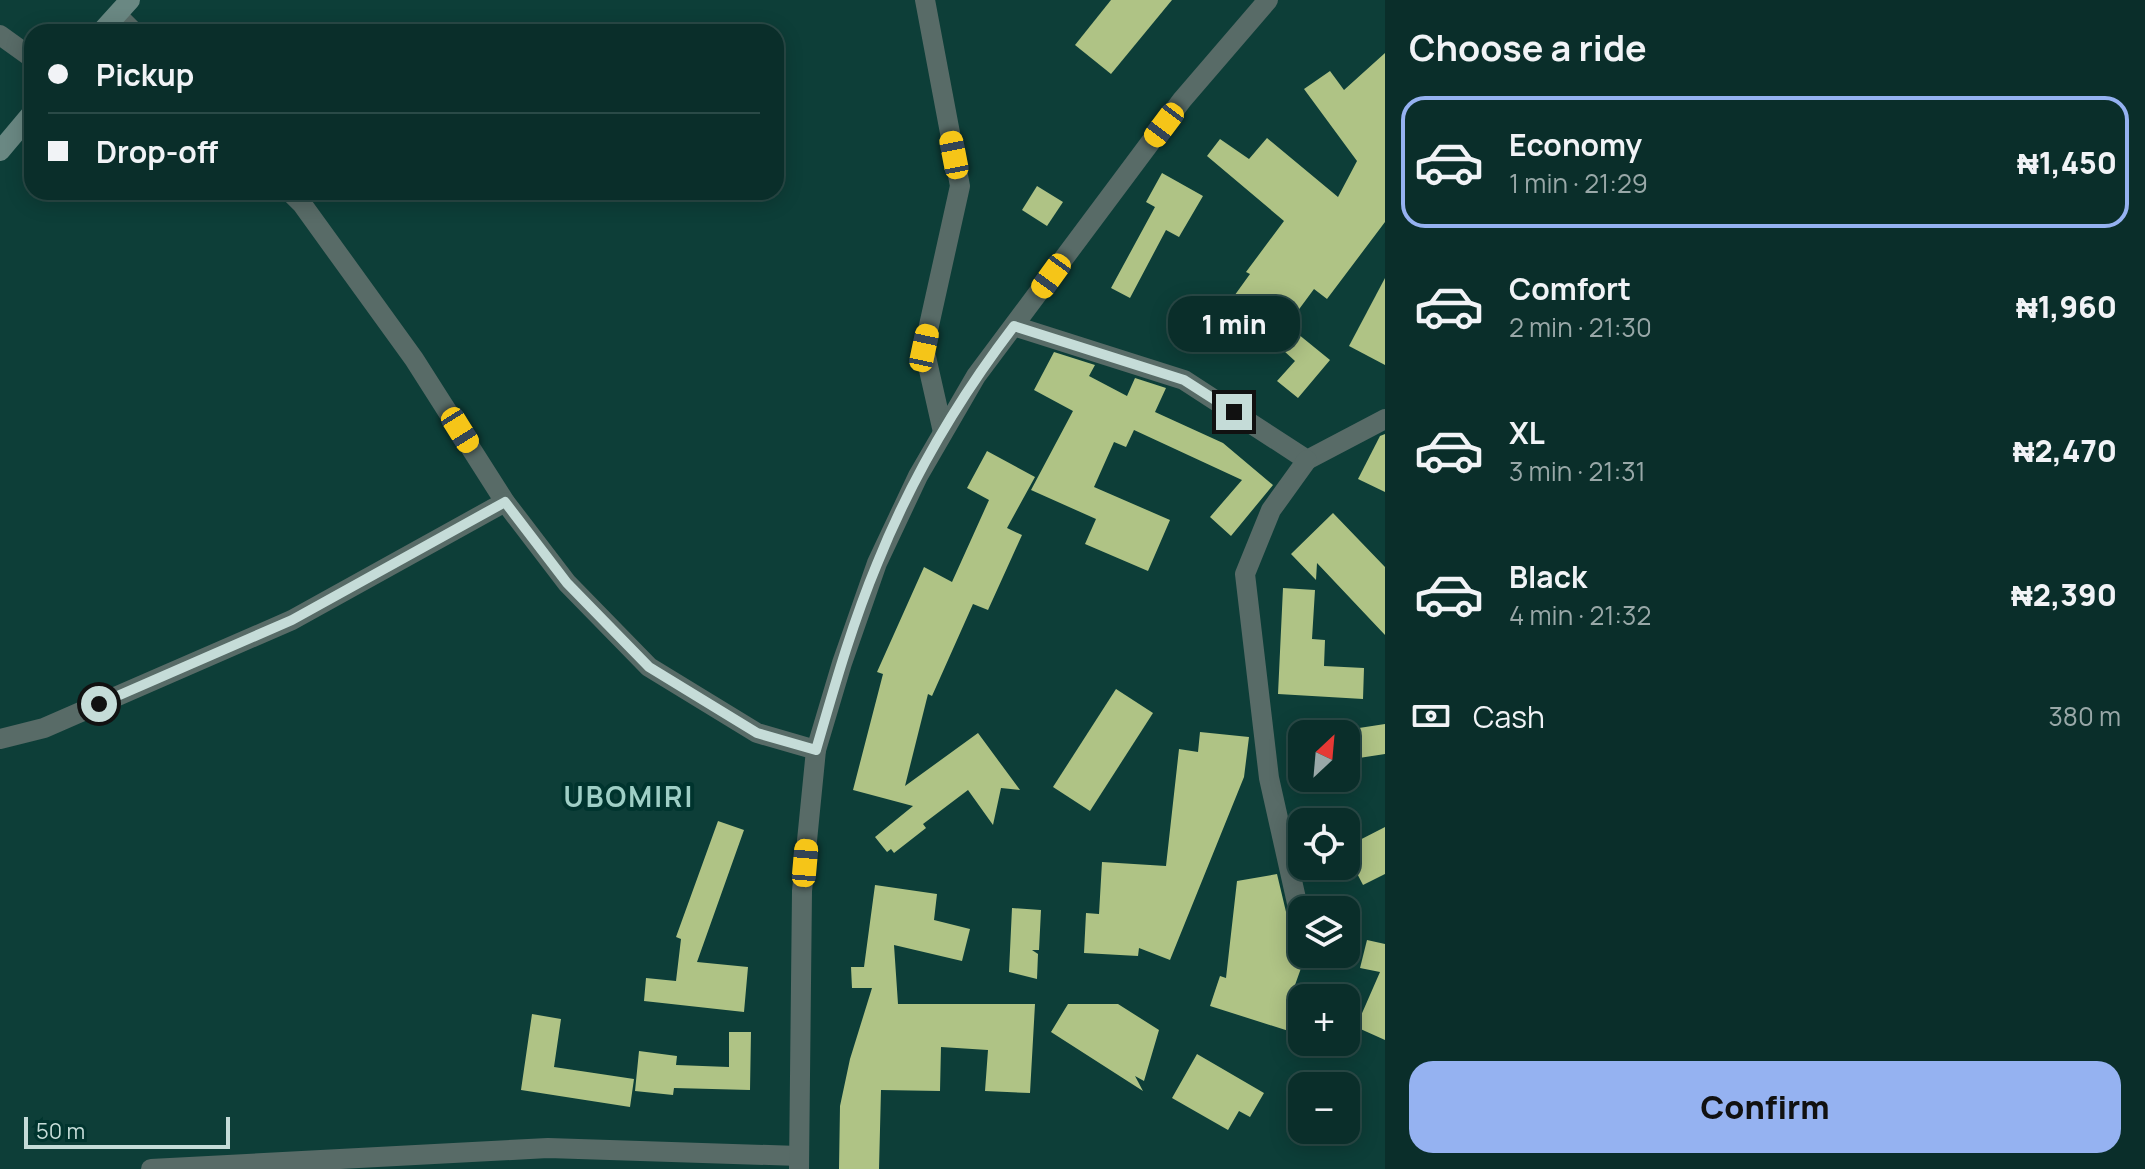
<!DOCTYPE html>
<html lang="en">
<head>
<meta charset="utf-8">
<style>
	:root { --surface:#0a2e2a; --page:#183a36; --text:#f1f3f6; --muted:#99a8a8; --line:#2a4a47; --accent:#95b2f1 }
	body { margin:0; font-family:Manrope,sans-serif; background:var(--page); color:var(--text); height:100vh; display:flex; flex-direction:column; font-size:30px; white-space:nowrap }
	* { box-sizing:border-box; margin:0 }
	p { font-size:26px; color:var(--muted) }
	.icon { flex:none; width:44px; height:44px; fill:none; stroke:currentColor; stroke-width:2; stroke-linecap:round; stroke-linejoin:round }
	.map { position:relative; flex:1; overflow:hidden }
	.details { display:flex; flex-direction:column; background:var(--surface); width:760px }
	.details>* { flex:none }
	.top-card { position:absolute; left:24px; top:24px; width:760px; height:176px; border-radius:24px; box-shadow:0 4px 20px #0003,0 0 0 2px var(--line); display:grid; align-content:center; height:176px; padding:0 24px; background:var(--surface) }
	.needle { width:52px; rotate:26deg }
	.controls { position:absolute; left:1288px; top:720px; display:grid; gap:16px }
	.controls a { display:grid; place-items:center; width:72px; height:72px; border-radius:16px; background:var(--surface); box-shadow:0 4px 20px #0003,0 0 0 2px var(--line); font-size:40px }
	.scale { position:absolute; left:24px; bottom:20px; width:206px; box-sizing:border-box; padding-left:8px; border:4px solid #c5dcd8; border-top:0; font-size:22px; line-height:28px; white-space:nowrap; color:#c5dcd8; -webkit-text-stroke:6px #00342e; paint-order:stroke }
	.end { position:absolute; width:36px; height:36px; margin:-18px; border:10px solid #c5dcd8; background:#111; box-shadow:0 0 0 4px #111 }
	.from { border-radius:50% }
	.bubble { position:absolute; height:56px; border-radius:24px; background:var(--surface); box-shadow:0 4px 20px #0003,0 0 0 2px var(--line); font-size:26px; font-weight:800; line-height:56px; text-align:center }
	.car { position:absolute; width:24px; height:48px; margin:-24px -12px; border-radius:10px; box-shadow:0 0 6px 2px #0007; background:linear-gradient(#f5c518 24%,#345 0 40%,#f5c518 0 76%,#345 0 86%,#f5c518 0) }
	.top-card b { display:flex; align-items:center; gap:28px; height:76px; font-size:30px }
	.top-card b+b { border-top:2px solid var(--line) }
	.top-card i { width:20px; height:20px; background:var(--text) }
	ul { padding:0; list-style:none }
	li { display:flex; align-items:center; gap:24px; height:132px; margin:0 16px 12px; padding:0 8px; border:4px solid transparent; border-radius:24px }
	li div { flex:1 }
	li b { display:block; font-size:30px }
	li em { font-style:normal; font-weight:800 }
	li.active { border-color:var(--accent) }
	li>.icon { width:72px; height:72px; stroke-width:1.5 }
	h2 { padding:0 24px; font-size:36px; line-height:96px }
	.pay { display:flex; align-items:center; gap:20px; height:88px; padding:0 24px; font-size:30px }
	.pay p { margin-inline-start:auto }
	.action { display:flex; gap:16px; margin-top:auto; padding:16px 24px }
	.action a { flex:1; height:92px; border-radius:24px; background:var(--accent); color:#111; font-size:32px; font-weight:800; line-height:92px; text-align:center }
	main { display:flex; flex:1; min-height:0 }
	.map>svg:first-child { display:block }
	.building { fill:#afc385 }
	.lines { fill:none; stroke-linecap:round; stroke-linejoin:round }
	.minor { stroke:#586b67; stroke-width:20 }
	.tertiary { stroke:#586b67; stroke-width:20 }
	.secondary { stroke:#6a8883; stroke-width:20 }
	.route { stroke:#c5dcd8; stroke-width:10 }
	.labels { text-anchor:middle; stroke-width:8; stroke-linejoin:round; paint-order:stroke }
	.district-label { font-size:28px; font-weight:bold; letter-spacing:2px; fill:#9fcfc6; stroke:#00342e }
</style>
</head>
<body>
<main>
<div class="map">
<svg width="1385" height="1169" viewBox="0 0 1385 1169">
	<rect width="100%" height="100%" fill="#0d3e38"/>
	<!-- building -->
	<g class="building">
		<polygon points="1111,0 1172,0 1111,74 1075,45"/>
		<polygon points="1385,53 1385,222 1327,299 1314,289 1280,335 1250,314 1225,349 1206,335 1250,274 1246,272 1284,221 1207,156 1220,139 1249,159 1267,138 1338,197 1357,161 1304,89 1330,71 1344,90"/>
		<polygon points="1162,173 1203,196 1179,237 1166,230 1130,298 1111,288 1155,207 1146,202"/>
		<polygon points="1037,186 1063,202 1047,226 1022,210"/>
		<polygon points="1385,278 1385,365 1349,346"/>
		<polygon points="1298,334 1330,360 1298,398 1277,381 1295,361 1284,351"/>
		<polygon points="1054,352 1095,365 1089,376 1127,396 1135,378 1166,388 1155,412 1223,443 1273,485 1231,536 1210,517 1242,480 1134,430 1126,447 1114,442 1094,487 1170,520 1148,571 1085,544 1096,519 1031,490 1073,411 1034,390"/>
		<polygon points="1385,434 1385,492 1358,479 1380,436"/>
		<polygon points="987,451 1035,477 1007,528 1022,535 988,610 973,604 932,696 928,694 905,786 978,733 1020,790 1001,788 993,825 968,790 923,824 926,828 894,853 891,849 887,852 875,837 913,806 853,790 883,674 877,672 924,567 952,582 989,500 967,488"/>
		<polygon points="1333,513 1385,567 1385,635 1317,563 1316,580 1291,554"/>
		<polygon points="1283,588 1315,590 1312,639 1325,640 1324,666 1364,668 1363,699 1278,694"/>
		<polygon points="1116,689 1153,713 1090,811 1053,787"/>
		<polygon points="1385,724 1385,754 1346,760 1346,730"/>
		<polygon points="1200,732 1249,737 1244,777 1170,960 1139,948 1138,956 1084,953 1086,913 1099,914 1102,862 1166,866 1179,749 1198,752"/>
		<polygon points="718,821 744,830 697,962 748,967 744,1012 644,1001 646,978 676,981 681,939 676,937"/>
		<polygon points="1385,827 1385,874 1363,885 1346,852 1346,847"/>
		<polygon points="1277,874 1287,916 1290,921 1298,925 1294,953 1305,957 1290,999 1302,1002 1302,1010 1295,1033 1210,1006 1220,976 1226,978 1237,881"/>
		<polygon points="875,885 937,894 934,920 970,929 962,961 894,945 898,1004 1035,1004 1030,1093 985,1091 988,1050 941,1047 940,1091 881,1090 879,1169 839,1169 840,1106 850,1059 872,988 852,988 851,967 864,967"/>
		<polygon points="1012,908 1041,910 1039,950 1032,950 1038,954 1037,979 1009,972"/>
		<polygon points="1367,940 1385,944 1385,1040 1356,1027 1380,972 1360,968"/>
		<polygon points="1068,1004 1118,1004 1159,1030 1144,1081 1135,1076 1143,1091 1051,1032"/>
		<polygon points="532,1014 561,1019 554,1067 634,1079 630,1107 521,1090"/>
		<polygon points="729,1032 751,1032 750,1090 674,1088 673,1095 635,1091 639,1051 677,1056 676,1065 729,1067"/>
		<polygon points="1197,1054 1264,1093 1250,1117 1239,1111 1228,1130 1172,1098"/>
	</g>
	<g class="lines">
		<!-- minor -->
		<g class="minor">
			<polyline points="925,0 960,186 924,348 943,432"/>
			<polyline points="117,15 134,32"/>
			<polyline points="290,192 302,204 414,359 505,502 567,583 649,667 757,733 816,750"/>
			<polyline points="1014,326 1184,380 1307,460 1385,419"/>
			<polyline points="0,739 44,728 292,620 505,502"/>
			<polyline points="1299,912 1269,778 1245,574 1271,510 1307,460"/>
			<polyline points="151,1169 548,1148 799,1156"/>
		</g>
		<!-- tertiary -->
		<g class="tertiary">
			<polyline points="0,35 32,58"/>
			<polyline points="799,1169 802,891 816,750 842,663 877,563 918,476 976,376 1182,100 1268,0"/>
		</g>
		<!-- secondary -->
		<g class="secondary">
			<polyline points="101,32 130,0"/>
			<polyline points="0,151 32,113"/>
		</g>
	</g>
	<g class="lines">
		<!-- route -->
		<path class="route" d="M99,704l193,-84 213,-118 62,81 82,84 108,66 59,17c18,-62 36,-126 61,-186 34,-85 82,-166 137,-238l170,54 50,32"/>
	</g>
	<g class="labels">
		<!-- district labels -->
		<g class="district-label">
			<text x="629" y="807">UBOMIRI</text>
		</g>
	</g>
</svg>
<div class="controls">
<a><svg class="needle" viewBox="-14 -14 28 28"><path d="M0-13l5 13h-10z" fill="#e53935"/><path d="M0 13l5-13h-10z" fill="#99a8a8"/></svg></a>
<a><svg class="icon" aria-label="locate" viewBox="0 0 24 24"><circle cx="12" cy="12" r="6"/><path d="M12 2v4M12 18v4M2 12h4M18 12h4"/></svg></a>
<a><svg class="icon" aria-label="layers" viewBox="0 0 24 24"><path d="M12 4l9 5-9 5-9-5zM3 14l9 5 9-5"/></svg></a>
<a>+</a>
<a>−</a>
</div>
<div class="scale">50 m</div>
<i class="end from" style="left:99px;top:704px"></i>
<i class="end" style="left:1234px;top:412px"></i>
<div class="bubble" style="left:1168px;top:296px;width:132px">1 min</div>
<i class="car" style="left:1164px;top:125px;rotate:217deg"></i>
<i class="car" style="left:954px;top:155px;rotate:349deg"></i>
<i class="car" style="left:1051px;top:276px;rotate:216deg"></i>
<i class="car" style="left:924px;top:348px;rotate:12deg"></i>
<i class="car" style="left:460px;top:430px;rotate:148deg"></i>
<i class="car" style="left:805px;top:863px;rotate:5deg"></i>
<div class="top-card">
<b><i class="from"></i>Pickup</b>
<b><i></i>Drop-off</b>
</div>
</div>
<section class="details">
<h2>Choose a ride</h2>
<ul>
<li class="active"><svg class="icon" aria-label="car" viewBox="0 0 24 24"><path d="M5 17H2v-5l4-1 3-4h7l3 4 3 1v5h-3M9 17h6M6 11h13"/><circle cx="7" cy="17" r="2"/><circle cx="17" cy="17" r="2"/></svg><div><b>Economy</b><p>1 min · 21:29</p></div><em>₦1,450</em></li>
<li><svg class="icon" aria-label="car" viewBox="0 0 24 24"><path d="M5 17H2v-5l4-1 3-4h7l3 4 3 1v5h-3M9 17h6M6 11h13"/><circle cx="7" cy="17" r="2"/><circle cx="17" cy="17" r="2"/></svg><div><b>Comfort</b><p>2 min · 21:30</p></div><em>₦1,960</em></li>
<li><svg class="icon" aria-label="car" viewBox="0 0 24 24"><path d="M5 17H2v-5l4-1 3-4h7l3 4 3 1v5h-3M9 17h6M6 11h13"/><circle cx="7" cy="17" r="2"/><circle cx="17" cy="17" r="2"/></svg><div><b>XL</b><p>3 min · 21:31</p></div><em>₦2,470</em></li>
<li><svg class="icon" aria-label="car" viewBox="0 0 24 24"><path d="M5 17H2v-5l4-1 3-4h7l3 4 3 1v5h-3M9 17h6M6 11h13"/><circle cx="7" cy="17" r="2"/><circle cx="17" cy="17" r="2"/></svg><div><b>Black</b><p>4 min · 21:32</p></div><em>₦2,390</em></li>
</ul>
<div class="pay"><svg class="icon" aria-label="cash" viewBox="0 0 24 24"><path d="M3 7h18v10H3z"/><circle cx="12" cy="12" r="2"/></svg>Cash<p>380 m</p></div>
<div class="action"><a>Confirm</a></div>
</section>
</main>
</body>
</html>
